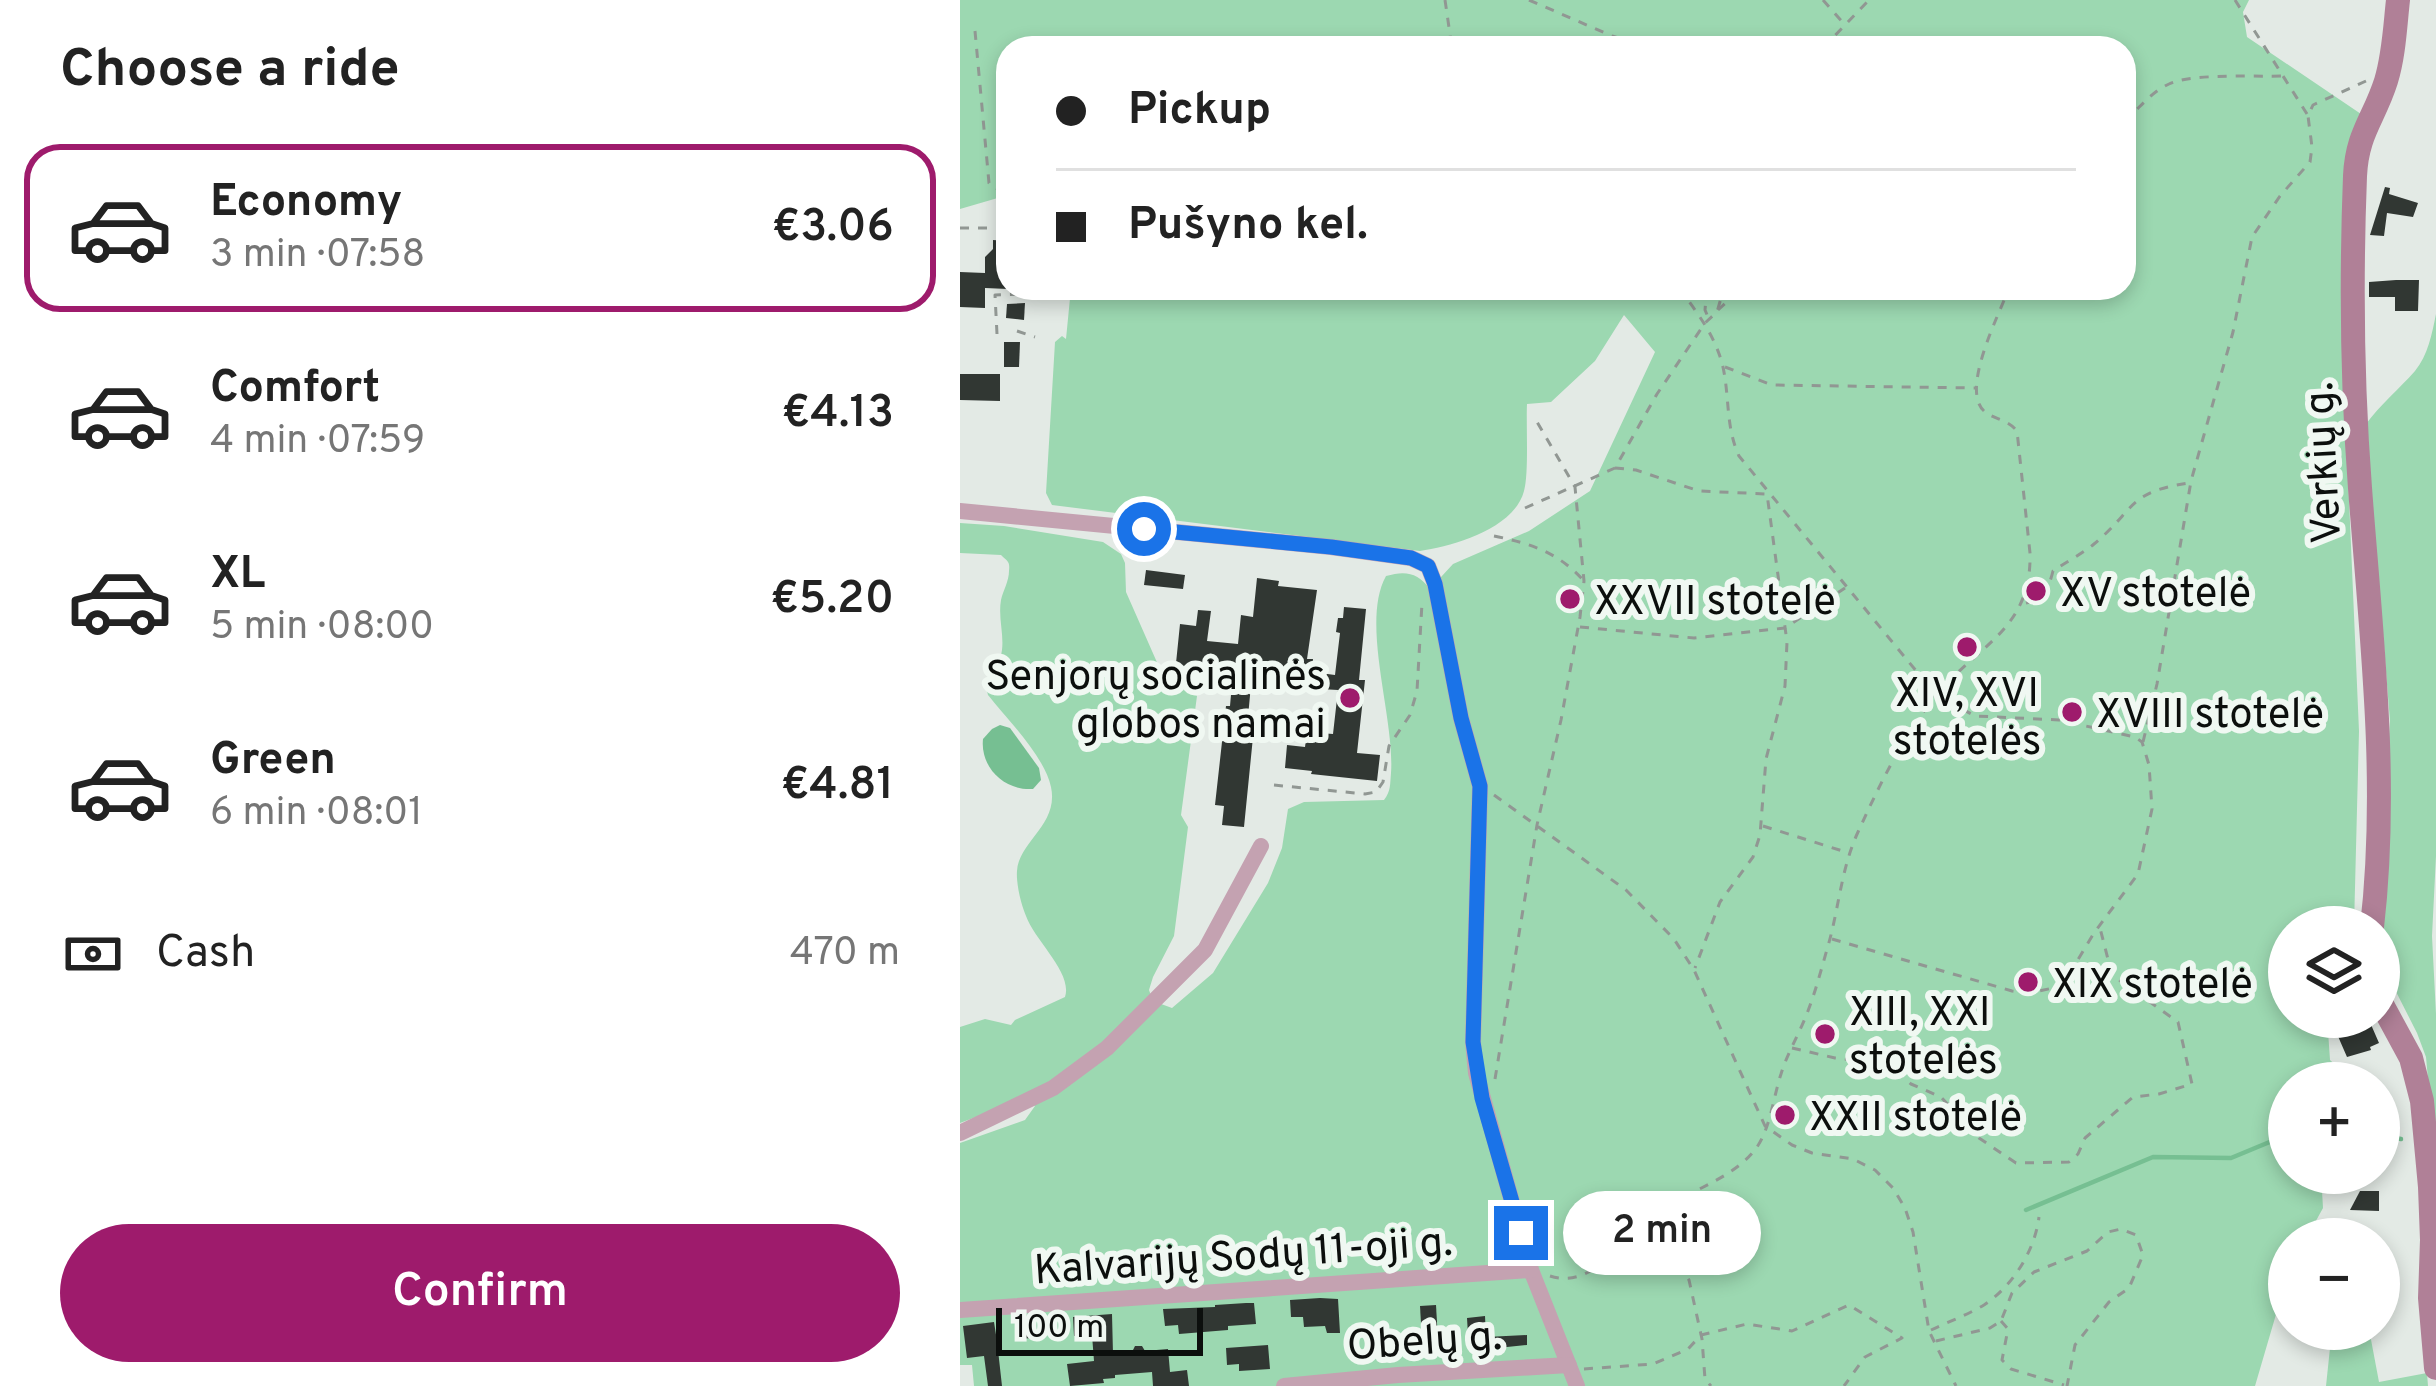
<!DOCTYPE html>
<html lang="en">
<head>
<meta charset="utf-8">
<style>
	:root { --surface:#fff; --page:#f6f6f6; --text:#222; --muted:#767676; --line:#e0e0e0; --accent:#9e1b6c }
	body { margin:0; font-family:Overpass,sans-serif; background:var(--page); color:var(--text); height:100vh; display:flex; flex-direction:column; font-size:45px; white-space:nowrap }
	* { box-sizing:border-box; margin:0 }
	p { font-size:39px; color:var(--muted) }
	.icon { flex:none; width:66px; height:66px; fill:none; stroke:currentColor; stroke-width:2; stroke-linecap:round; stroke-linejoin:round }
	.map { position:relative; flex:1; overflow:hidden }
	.side { display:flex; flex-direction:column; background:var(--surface); width:960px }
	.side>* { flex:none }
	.hud { position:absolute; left:36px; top:36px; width:1140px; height:264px; border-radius:36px; box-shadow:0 6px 18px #0003; display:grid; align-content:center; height:264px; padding:0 60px; background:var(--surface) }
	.tools { position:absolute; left:1308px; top:906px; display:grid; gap:24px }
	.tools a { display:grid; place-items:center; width:132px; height:132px; border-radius:50%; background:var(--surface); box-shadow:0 6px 18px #0003; font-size:60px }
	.scale { position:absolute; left:36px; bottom:30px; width:207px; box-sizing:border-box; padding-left:12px; border:6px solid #0c0f0d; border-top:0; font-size:33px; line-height:42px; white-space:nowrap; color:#0c0f0d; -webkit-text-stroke:9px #f0f8f2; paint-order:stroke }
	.end { position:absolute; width:54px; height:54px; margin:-27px; border:15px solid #1a73e8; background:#fff; box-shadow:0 0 0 6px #fff }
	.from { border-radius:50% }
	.bubble { position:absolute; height:84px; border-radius:42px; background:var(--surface); box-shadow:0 6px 18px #0003; font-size:39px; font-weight:600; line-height:84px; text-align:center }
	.hud b { display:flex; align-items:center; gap:42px; height:114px; font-size:45px }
	.hud b+b { border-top:3px solid var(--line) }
	.hud i { width:30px; height:30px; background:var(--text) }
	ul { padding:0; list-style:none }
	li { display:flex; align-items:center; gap:36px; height:168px; margin:0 24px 18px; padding:0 36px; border:6px solid transparent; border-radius:36px }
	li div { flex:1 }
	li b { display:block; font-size:45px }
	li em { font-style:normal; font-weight:600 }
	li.current { border-color:var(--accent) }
	li>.icon { width:108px; height:108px; stroke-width:1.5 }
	h2 { padding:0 60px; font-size:54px; line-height:144px }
	.pay { display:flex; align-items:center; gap:30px; height:132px; padding:0 60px; font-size:45px }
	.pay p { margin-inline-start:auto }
	.cta { display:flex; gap:24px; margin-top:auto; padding:24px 60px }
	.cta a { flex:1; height:138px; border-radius:72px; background:var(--accent); color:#fff; font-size:48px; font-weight:600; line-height:138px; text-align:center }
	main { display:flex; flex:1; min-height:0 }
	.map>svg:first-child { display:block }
	.green { fill:#9cd8b1 }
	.water { fill:#76bf92 }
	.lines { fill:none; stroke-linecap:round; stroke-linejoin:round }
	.stream { stroke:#76bf92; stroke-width:4.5 }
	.building { fill:#313733 }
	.path { stroke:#919793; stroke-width:3; stroke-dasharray:9 9; stroke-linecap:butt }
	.minor { stroke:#c4a2b1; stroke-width:16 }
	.secondary { stroke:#b08097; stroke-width:24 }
	.route { stroke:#1a73e8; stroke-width:15 }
	.poi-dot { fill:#9e1b6c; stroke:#f0f8f2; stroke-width:4.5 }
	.labels { text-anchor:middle; stroke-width:12; stroke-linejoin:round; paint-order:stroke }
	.street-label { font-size:42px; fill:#0c0f0d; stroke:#f0f8f2 }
	.poi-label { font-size:42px; fill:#0c0f0d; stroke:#f0f8f2; text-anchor:start }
</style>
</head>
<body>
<main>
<section class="side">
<h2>Choose a ride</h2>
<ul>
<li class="current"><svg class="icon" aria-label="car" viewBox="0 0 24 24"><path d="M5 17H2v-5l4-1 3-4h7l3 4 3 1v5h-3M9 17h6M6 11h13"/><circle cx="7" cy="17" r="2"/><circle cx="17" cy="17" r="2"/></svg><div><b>Economy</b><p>3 min · 07:58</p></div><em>€3.06</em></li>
<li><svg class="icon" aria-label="car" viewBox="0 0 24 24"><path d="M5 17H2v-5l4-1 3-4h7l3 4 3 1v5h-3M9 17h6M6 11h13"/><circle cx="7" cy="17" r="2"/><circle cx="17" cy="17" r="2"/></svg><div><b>Comfort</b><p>4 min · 07:59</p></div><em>€4.13</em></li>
<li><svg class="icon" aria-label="car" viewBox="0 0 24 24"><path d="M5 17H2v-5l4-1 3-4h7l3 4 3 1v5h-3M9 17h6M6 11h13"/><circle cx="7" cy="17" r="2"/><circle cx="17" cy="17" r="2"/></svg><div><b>XL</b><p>5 min · 08:00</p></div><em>€5.20</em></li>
<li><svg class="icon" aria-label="car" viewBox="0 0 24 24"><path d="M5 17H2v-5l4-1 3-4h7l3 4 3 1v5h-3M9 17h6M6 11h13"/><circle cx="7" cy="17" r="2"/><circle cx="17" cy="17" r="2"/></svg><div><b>Green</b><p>6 min · 08:01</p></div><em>€4.81</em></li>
</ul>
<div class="pay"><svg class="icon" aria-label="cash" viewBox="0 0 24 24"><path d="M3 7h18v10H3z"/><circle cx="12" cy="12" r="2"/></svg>Cash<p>470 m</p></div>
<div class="cta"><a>Confirm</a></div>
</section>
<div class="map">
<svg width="1476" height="1386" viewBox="0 0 1476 1386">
	<rect width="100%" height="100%" fill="#e3eae5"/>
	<!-- green -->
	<g class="green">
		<path d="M0,0h1289l-6,12 4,25 114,77 -14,57 -6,142 18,418 -5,196h-65v90h45l-6,14 2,29 25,23h-66v90h32l2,35 -17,31h-17v31l-34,116h-1281l-2,-21h-12v-222l65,-23 10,-14 -8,-8 -67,25v-96l25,-8 26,6 4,-5 50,-23c8,-24 -30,-56 -39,-81 -5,-12 -10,-32 -9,-45 2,-30 42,-46 34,-84 -6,-30 -44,-68 -63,-92 -6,-25 11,-24 14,-45 2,-16 -4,-33 -1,-50 2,-9 8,-19 8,-29 1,-10 -1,-9 -8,-16l-41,-2v-30l44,3 99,16 18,12 4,9 1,29 37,84c11,9 24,9 34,20l-16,119 7,12 -14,109 -21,41 -4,13 4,11 19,7 41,-35 55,-90 14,-35 6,-39 16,-7 80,-2c7,-9 6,-16 7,-27 4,-56 -31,-150 -5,-197 20,-6 32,-3 44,13l23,-25 76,-33 61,-40 65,-139 -31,-37 -29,46 -44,41 -24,2c-1,21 2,69 -3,87 -10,38 -71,55 -104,60l-368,-46 -6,-12 9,-151 7,-6 4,3 5,-51h1053v-240h-1116v147l-48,14z"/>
		<path d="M1476,314v542l-4,80 4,78v154l-10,-111 -9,-24 -32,-63 -6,-48 11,-201 -24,-297c15,-20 33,-35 49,-53 13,-16 17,-37 21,-57z"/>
		<polygon points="1372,1329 1409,1329 1419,1382 1467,1373 1468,1386 1366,1386"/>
	</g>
	<!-- water -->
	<path class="water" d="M40,725l10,3 29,40 2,12 -8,9c-28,2 -53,-21 -50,-50l9,-10z"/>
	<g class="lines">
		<!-- stream -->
		<g class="stream">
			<polyline points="1419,1135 1441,1139"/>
			<polyline points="1066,1210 1193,1157 1271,1158 1329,1134"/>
		</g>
	</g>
	<!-- building -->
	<g class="building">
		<polygon points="1425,187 1430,188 1429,194 1458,203 1453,217 1427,213 1424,236 1410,235"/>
		<polygon points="33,240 48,241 48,289 25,288 25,308 0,307 0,272 25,273 25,257 33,249"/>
		<polygon points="1436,280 1459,280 1458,311 1435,311 1435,297 1409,297 1409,282"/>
		<polygon points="65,303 64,320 46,318 47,304"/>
		<polygon points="44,342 60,342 59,367 44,367"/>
		<polygon points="0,374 40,374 40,401 0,400"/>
		<polygon points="186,570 225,575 223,589 184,585"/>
		<polygon points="297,578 319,581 318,586 357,590 347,659 353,659 352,672 375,675 380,633 376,632 378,618 383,618 384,607 406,609 399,680 405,680 397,753 420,755 417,781 351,774 352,771 325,768 327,745 345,747 347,732 373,734 378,690 324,687 325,678 292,674 288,717 295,717 284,827 262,825 264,806 255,805 266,706 270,706 273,672 248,670 248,677 215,673 220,624 236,626 238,610 251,611 247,641 278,644 281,615 293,617"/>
		<polygon points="1409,1020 1419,1043 1410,1047 1411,1050 1387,1057 1377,1034"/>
		<polygon points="1364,1173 1391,1173 1390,1187 1363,1186"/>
		<polygon points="1400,1191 1419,1191 1419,1211 1390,1210"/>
		<polygon points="360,1298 378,1299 380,1333 367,1333 365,1326 344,1327 343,1317 331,1317 330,1300"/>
		<polygon points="286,1303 294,1303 296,1324 268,1326 268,1330 219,1334 218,1325 205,1326 203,1309 255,1307 255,1305"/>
		<polygon points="476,1305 478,1340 462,1341 460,1306"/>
		<polygon points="152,1314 153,1354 172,1352 175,1346 182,1346 185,1351 208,1349 210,1372 227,1370 229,1386 193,1386 192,1372 155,1375 155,1378 143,1379 144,1383 110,1386 107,1364 134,1361 132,1335 114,1336 113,1317"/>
		<polygon points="525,1316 526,1337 567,1335 567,1345 509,1351 507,1318"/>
		<polygon points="72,1318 73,1338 57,1339 55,1319"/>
		<polygon points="34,1322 37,1341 42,1386 28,1386 24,1356 7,1358 3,1326"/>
		<polygon points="308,1345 310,1369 279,1371 279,1364 267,1365 266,1348"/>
	</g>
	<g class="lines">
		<!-- path -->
		<g class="path">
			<polyline points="485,0 492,48"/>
			<polyline points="569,0 652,36 693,48"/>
			<polyline points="863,0 885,25"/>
			<polyline points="1275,0 1347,114"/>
			<polyline points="15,31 29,183 33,188 48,191"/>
			<polyline points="863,48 909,0"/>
			<path d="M1164,121c15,-12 27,-29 45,-37 24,-11 86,-7 115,-8"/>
			<polyline points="0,228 48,228"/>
			<path d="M719,288c17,23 35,46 43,75 8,31 3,63 17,93l197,239 39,21 84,4 76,17 7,5 7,23 3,44 -14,65 -44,59 -32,53 -32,7 -18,-2 -180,-52"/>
			<polyline points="747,288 745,310 748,317"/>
			<polyline points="758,310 782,288"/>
			<polyline points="57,331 75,337"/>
			<polyline points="37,334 35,295 68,294 86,288"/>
			<polyline points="765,367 812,385 1016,388"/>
			<polyline points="655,468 676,470 739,491 807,494 827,642 825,686 806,759 800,835 793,857 760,902 735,968"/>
			<polyline points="565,508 655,468 697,394 745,323 757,312 764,288"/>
			<path d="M534,536c35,7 64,16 89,44"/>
			<path d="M1066,603c18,-4 23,-16 27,-32 13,-9 29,-17 41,-27 42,-35 33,-52 95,-61"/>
			<polyline points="620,627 734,638 825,628 885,588"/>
			<polyline points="1183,742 1197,684 1231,481 1273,332 1292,237 1320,196 1350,162 1352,147 1348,116 1353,105 1406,81"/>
			<polyline points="314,785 405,794 416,792 423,782 429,746 450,715 457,691 462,603"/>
			<polyline points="534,795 666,890 714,939 734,970 805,1126 832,1145 852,1153 893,1159 915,1170 933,1188 945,1208 953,1232 969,1331 996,1386"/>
			<polyline points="803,826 889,853"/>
			<polyline points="832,1048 875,1058 927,1064 951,1084 981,1097 1019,1138 1056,1163 1109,1162 1118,1154 1125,1138 1173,1097 1199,1094 1232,1084 1218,1022 1152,975 1140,928"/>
			<polyline points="535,1079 577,825 601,720 620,617 624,581 615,487 573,415"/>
			<polyline points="692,1218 698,1240 729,1280 742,1339 745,1379 751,1386"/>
			<path d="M590,1276c41,13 70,-32 97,-56 30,-26 81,-37 107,-69 16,-19 19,-53 27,-77 6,-20 17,-38 25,-58 9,-22 15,-46 22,-70 11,-38 13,-77 30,-114 21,-46 44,-94 76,-134 42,-53 98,-67 96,-145l-13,-122c-10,-12 -22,-11 -33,-20 -24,-22 16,-98 25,-123"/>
			<polyline points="1041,1321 1048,1329 1042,1360 1051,1369 1104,1385"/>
			<path d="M971,1330c17,-8 36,-15 53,-25 29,-19 51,-55 55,-88"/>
			<polyline points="976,1341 1030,1328 1041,1321 1052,1293 1074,1272 1127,1251 1148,1232 1161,1229 1176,1235 1183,1255 1169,1288 1149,1302 1115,1345 1107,1386"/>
			<polyline points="624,1369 693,1364 728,1349 741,1335 787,1324 832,1331 889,1305 942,1338 905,1357 884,1386"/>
		</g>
		<!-- minor -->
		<g class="minor">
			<polyline points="0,511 371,547 451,558 468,566 475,584 501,718 520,786 513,1042 516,1073 571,1270 617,1386"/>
			<polyline points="0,1133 93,1088 147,1048 245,950 301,846"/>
			<polyline points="0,1310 571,1270"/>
			<polyline points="324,1386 438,1375 609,1365"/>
		</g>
		<!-- secondary -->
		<g class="secondary">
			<path d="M1412,927c17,-146 -1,-293 -12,-439 -8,-104 -9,-208 -5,-312 2,-43 19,-57 31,-95 8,-26 9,-54 12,-81"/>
			<polyline points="1419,999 1451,1058 1462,1101 1470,1187 1472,1240 1470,1298 1476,1368"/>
		</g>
	</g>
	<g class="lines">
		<!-- route -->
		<polyline class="route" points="184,529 371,547 451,558 468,566 475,584 501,718 520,786 513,1042 522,1098 561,1233"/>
	</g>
	<!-- markers -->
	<g class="poi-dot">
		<circle cx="1076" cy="591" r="12"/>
		<circle cx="610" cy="599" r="12"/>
		<circle cx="1007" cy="647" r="12"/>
		<circle cx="390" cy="698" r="12"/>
		<circle cx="1112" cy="712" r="12"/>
		<circle cx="1068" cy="982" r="12"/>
		<circle cx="865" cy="1034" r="12"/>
		<circle cx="825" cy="1115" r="12"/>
	</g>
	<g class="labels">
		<!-- street labels -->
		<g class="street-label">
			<text transform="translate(1361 463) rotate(-93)" y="15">Verkių g.</text>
			<text transform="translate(283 1254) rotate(-4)" y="15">Kalvarijų Sodų 11-oji g.</text>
			<text transform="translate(464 1339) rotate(-4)" y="15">Obelų g.</text>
		</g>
		<!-- poi labels -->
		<g class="poi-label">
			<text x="1100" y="606">XV stotelė</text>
			<text x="634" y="614">XXVII stotelė</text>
			<text x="366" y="689" text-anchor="end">Senjorų socialinės<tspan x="366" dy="48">globos namai</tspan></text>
			<text x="1007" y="706" text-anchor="middle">XIV, XVI<tspan x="1007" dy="48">stotelės</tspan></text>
			<text x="1136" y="727">XVIII stotelė</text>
			<text x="1092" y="997">XIX stotelė</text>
			<text x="889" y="1025">XIII, XXI<tspan x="889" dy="48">stotelės</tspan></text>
			<text x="849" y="1130">XXII stotelė</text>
		</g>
	</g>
</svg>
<div class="tools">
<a><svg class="icon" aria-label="layers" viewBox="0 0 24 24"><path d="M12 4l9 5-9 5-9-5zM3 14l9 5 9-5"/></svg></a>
<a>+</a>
<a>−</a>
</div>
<div class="scale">100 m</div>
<i class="end from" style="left:184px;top:529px"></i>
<i class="end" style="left:561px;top:1233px"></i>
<div class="bubble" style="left:603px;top:1191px;width:198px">2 min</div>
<div class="hud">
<b><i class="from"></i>Pickup</b>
<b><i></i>Pušyno kel.</b>
</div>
</div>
</main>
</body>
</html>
